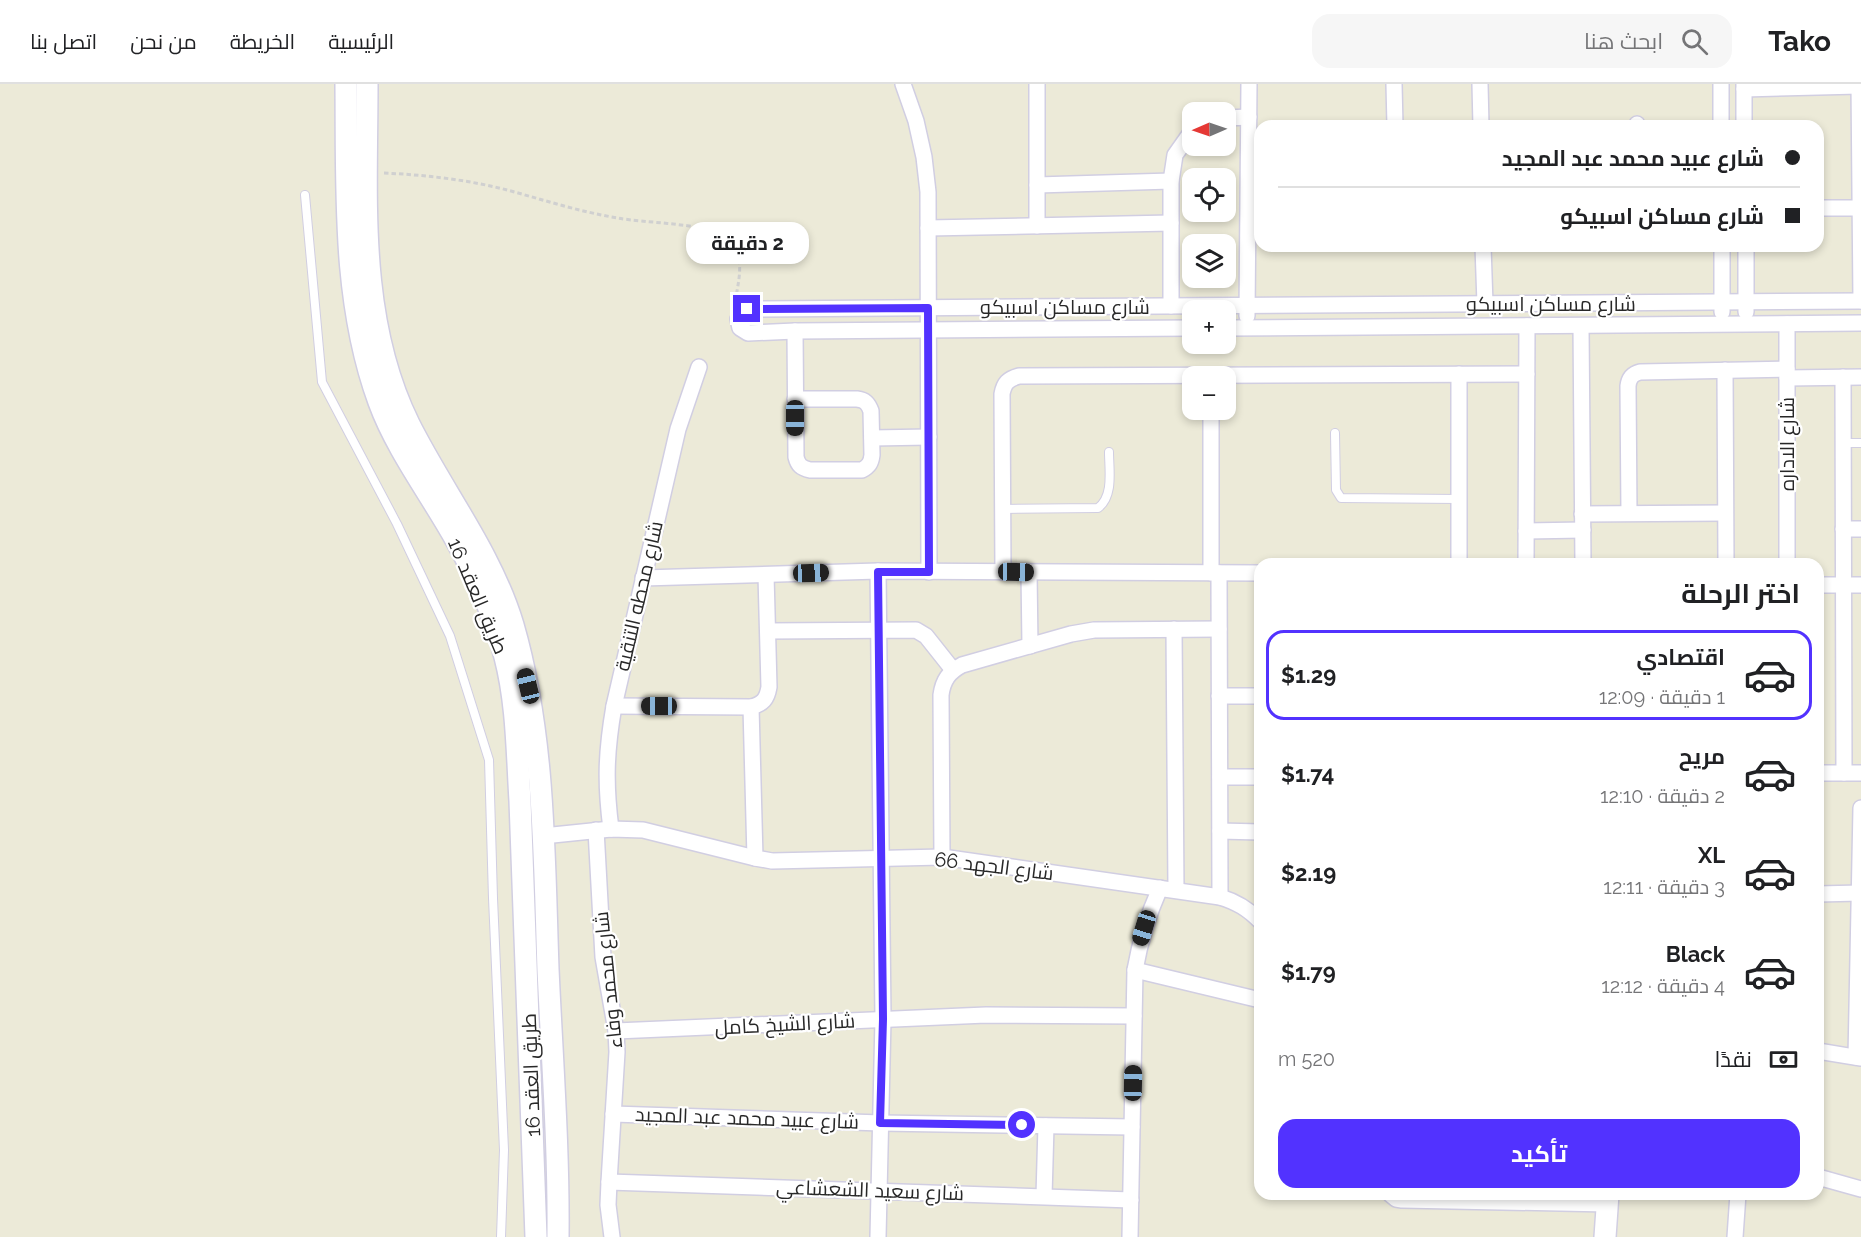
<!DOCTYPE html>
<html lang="ar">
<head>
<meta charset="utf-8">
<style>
	:root { --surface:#fff; --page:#f6f6f6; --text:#202124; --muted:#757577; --line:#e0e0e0; --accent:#5232ff }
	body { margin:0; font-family:Raleway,Cairo,sans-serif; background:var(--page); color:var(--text); direction:rtl; height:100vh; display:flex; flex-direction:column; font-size:22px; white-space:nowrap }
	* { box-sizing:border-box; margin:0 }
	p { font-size:20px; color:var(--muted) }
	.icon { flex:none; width:33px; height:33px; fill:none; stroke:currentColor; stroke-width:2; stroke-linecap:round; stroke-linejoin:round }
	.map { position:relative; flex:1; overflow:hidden; direction:ltr }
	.drawer { position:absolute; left:1254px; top:474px; width:570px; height:642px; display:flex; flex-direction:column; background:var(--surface); border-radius:18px; box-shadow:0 3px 9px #0003; direction:rtl }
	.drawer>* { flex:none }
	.hud { position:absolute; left:1254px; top:36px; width:570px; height:132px; border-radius:18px; box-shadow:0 3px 9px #0003; direction:rtl; display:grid; align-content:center; height:132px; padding:0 24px; background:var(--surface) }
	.needle { width:39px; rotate:268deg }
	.fabs { position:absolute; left:1182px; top:18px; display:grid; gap:12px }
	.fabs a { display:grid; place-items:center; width:54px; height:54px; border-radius:12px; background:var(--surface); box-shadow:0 3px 9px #0003; font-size:30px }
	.end { position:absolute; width:27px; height:27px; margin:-14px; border:8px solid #5232ff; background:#fff; box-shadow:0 0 0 3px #fff }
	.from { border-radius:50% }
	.bubble { position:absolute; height:42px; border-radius:18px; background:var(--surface); box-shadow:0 3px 9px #0003; font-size:20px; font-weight:700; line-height:42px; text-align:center; direction:rtl }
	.car { position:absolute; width:18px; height:36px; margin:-18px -9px; border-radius:8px; box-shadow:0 0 4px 2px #0007; background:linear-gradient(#222 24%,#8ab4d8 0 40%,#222 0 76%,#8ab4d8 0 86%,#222 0) }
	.hud b { display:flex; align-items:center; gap:21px; height:57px; font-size:22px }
	.hud b+b { border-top:2px solid var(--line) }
	.hud i { width:15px; height:15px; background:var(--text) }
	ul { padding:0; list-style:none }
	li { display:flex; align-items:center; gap:18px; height:90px; margin:0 12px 9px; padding:0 12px; border:3px solid transparent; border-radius:18px }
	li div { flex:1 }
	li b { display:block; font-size:22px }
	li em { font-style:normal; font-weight:700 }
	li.current { border-color:var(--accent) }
	li>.icon { width:54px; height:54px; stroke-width:1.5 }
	h2 { padding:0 24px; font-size:27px; line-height:72px }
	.pay { display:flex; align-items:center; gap:15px; height:66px; padding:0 24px; font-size:22px }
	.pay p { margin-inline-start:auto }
	.button { display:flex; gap:12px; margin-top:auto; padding:12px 24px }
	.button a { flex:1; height:69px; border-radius:18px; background:var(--accent); color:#fff; font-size:24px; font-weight:700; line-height:69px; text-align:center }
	header { display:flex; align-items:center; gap:36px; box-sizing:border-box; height:84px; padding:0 30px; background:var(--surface); border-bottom:2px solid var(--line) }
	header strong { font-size:28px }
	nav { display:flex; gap:33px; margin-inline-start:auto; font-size:21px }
	.search { width:420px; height:54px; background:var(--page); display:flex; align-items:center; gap:15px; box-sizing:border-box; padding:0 21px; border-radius:18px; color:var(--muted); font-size:22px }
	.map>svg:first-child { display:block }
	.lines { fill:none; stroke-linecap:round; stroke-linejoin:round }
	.lane-casing { stroke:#d1cee2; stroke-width:10 }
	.street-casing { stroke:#d1cee2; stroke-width:18 }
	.secondary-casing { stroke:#d1cee2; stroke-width:24 }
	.path { stroke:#d0d0d0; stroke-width:3; stroke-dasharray:4.5 3; stroke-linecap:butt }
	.lane { stroke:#fff; stroke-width:8 }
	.street { stroke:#fff; stroke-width:15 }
	.secondary { stroke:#fff; stroke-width:21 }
	.route { stroke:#5232ff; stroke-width:8 }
	.labels { text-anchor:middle; stroke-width:4.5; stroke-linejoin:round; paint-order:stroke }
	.street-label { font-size:20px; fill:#282828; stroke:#fff }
</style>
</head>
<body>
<header>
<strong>Tako</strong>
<div class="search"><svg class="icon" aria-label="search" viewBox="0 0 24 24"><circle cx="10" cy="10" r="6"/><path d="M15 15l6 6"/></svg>ابحث هنا</div>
<nav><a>الرئيسية</a><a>الخريطة</a><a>من نحن</a><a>اتصل بنا</a></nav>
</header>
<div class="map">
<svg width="1861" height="1153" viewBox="0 0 1861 1153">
	<rect width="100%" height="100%" fill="#ecead8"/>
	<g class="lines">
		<defs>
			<g id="lane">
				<polyline points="305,111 322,298 397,440 450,552 489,676 493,814 504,1066 501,1153"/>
				<polyline points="1335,349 1336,406 1341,414 1459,415"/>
				<polyline points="1843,359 1861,359"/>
				<path d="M1002,425l96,-1c16,-12 11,-38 11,-56"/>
			</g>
			<g id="street">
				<polyline points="903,0 916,37 924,73 928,108 929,488"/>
				<polyline points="1394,0 1395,42"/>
				<polyline points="1480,0 1481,42"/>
				<polyline points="1721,0 1721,42"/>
				<polyline points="1744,0 1744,42"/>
				<polyline points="1859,0 1861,217"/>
				<polyline points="1744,5 1859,2"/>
				<polyline points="1226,34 1249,33"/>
				<polyline points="1637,40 1637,42"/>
				<polyline points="1037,101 1171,97"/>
				<polyline points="1818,124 1860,124"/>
				<polyline points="1037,142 1037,0"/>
				<polyline points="928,144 1171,139"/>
				<polyline points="1483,162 1485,220"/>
				<polyline points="1722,162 1722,228"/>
				<polyline points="1746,162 1746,228"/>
				<polyline points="1171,222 1171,97 1175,71 1192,47"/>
				<polyline points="1247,232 1249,0"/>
				<polyline points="1787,240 1787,480"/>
				<polyline points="1581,242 1583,480"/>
				<polyline points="1192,244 795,247 748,249 740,244 738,235 743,227 752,225 1861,217"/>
				<polyline points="1226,244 1861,239"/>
				<path d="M795,247l1,126c2,8 5,11 14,13h52c7,-4 9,-7 10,-15l-1,-44c-3,-8 -6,-11 -14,-12h-62"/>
				<polyline points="1725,286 1726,480"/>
				<polyline points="1459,290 1459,480"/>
				<polyline points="1843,293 1844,689"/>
				<polyline points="1787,294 1861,293"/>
				<polyline points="872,354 929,353"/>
				<path d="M1629,429l-1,-127c1,-8 4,-12 12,-14l147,-3"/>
				<polyline points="1582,430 1725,429"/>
				<polyline points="1843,445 1861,445"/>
				<polyline points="1526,447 1583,446"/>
				<polyline points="1526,480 1527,242"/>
				<path d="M1003,488l-1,-178c2,-11 6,-15 17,-18l508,-2"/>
				<polyline points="1029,488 1030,562"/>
				<polyline points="1211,489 1211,326"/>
				<polyline points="1219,489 1220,813"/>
				<polyline points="643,494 878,487 1260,489"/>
				<polyline points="1818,501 1861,501"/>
				<polyline points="1174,545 1176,806"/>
				<polyline points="768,547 916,546 926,552 953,586"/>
				<polyline points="1219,612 1260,612"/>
				<path d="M614,622l137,1c12,-3 16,-8 18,-20l-3,-112"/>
				<polyline points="751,623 755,774"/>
				<polyline points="1818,689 1861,689"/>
				<polyline points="1220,693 1260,693"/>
				<path d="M611,745c-6,-46 -5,-77 3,-123l64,-277 21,-62"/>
				<polyline points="596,746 603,873 616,947 617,968 609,1098 608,1121 612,1153"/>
				<polyline points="1220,747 1260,748"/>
				<path d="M543,752l68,-7 32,1 112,28 17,3 170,-4 278,40c17,5 28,12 40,24"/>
				<path d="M942,773l-1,-162c2,-15 8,-23 21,-30l109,-31 23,-4 125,-1"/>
				<polyline points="1818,810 1860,809"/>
				<polyline points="1135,886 1260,916"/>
				<polyline points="616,947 986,931 1134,932"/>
				<polyline points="1818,967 1861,974"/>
				<polyline points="1856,973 1861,724"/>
				<polyline points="613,1030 881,1039 1132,1043"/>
				<polyline points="1818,1093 1861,1105"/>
				<polyline points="609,1098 1131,1116"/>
				<polyline points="1390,1110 1396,1115 1402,1116 1608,1120"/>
				<polyline points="1044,1112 1046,1042"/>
				<polyline points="878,1153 883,935 878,487"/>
				<path d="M1130,1153l5,-267c5,-29 13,-55 25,-82"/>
				<polyline points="1735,1153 1738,1110"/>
			</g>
			<g id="secondary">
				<path d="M346,0c1,106 -4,217 33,318 18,49 52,93 77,138 20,36 39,77 49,117 12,46 12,96 15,144l16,436"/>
				<path d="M367,0c0,114 -10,235 42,340 34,68 82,128 104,201 32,111 31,229 35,344 4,89 11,179 10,268"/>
				<polyline points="1605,1153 1608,1110"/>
			</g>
		</defs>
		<!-- lane casing -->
		<use href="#lane" class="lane-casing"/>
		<!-- street casing -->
		<use href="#street" class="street-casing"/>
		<!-- secondary casing -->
		<use href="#secondary" class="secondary-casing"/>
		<!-- path -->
		<path class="path" d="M384,89c43,2 86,7 127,18 36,10 70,21 107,27 25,5 84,5 103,17 25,17 19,38 15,62"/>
		<!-- lane -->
		<use href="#lane" class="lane"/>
		<!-- street -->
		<use href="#street" class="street"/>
		<!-- secondary -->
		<use href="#secondary" class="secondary"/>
	</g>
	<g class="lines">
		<!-- route -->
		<polyline class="route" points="747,225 928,224 929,488 878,488 883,935 880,1039 1022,1041"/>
	</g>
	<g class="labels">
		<!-- street labels -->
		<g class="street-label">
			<text x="1551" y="227">شارع مساكن اسبيكو</text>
			<text x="1065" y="230">شارع مساكن اسبيكو</text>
			<text transform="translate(1787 360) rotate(-90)" y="7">شارع الاداره</text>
			<text transform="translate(478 512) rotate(67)" y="7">طريق العقد 16</text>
			<text transform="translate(639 512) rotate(-77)" y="7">شارع محطه التنقية</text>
			<text transform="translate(994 782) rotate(7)" y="7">شارع الجهد 66</text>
			<text transform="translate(608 896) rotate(-96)" y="7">شارع محمد وفاء</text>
			<text transform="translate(785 940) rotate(-3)" y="7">شارع الشيخ كامل</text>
			<text transform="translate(531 991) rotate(-92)" y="7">طريق العقد 16</text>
			<text transform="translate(747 1034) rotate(2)" y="7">شارع عبيد محمد عبد المجيد</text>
			<text transform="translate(870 1106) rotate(2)" y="7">شارع سعيد الشعشاعي</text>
		</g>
	</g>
</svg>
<div class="fabs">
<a><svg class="needle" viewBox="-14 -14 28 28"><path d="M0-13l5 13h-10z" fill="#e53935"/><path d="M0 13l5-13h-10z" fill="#757577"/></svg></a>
<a><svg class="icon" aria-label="locate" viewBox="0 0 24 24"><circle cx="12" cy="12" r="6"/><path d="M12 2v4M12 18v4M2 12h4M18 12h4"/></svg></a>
<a><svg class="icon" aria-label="layers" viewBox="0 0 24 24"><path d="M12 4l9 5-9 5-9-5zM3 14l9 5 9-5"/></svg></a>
<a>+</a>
<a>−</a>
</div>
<i class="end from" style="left:1022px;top:1041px"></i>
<i class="end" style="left:747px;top:225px"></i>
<div class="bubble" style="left:686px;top:138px;width:123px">2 دقيقة</div>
<i class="car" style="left:795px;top:334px;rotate:180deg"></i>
<i class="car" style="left:1016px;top:488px;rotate:91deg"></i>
<i class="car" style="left:811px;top:489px;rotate:88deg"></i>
<i class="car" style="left:528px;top:602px;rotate:346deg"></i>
<i class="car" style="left:659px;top:622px;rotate:270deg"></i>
<i class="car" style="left:1144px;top:844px;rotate:197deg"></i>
<i class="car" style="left:1133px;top:999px;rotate:1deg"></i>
<div class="hud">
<b><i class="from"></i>شارع عبيد محمد عبد المجيد</b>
<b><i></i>شارع مساكن اسبيكو</b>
</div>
<section class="drawer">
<h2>اختر الرحلة</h2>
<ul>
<li class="current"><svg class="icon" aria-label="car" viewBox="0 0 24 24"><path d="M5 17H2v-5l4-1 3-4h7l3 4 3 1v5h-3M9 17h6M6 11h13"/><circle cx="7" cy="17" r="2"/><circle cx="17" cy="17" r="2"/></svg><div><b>اقتصادي</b><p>1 دقيقة · 12:09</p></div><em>$1.29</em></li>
<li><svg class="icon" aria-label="car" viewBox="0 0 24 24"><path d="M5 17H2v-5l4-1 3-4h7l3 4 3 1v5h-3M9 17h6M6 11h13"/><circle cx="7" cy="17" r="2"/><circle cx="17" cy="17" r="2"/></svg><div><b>مريح</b><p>2 دقيقة · 12:10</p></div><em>$1.74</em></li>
<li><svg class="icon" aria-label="car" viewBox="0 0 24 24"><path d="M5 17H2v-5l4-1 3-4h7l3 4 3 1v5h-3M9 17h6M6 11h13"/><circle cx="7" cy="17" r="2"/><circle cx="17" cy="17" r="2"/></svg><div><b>XL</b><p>3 دقيقة · 12:11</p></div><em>$2.19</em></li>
<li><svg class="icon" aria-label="car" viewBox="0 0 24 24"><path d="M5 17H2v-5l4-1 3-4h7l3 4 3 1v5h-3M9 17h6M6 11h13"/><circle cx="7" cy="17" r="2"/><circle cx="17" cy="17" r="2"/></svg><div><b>Black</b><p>4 دقيقة · 12:12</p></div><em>$1.79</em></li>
</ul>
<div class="pay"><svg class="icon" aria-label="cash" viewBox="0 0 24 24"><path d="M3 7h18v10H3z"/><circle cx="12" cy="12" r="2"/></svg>نقدًا<p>520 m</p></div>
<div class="button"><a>تأكيد</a></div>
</section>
</div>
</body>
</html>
